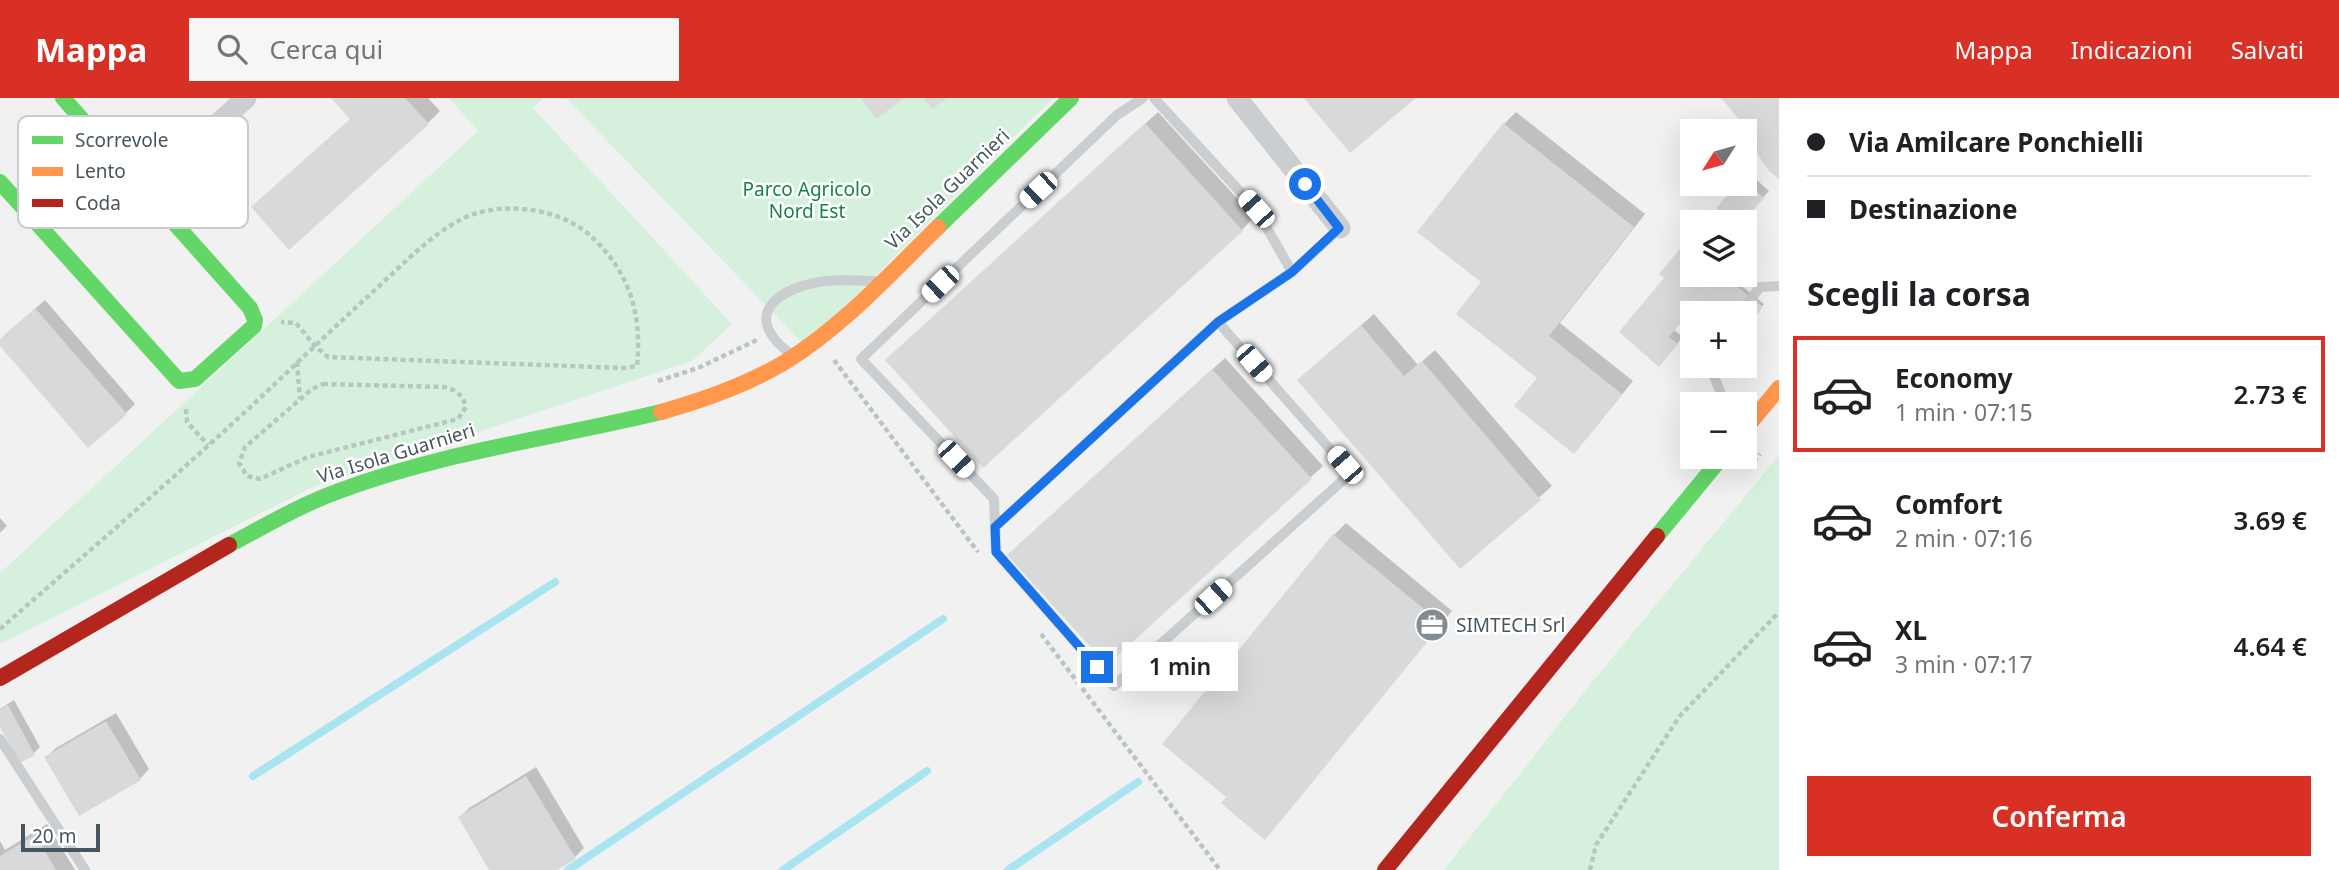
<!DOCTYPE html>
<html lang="it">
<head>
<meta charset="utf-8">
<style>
	:root { --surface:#fff; --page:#f6f6f6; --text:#202124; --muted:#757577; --line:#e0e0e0; --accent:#d93025 }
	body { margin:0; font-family:"Noto Sans",sans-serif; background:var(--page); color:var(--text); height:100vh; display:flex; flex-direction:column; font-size:26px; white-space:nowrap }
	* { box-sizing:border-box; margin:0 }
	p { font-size:23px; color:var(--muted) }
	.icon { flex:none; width:38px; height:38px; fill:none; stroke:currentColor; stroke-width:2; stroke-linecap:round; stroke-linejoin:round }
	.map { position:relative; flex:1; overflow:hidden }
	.sheet { display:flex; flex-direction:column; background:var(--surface); width:560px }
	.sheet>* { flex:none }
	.guide { display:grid; align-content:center; height:154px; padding:0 28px; background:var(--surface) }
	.needle { width:46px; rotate:233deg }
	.controls { position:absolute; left:1680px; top:21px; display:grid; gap:14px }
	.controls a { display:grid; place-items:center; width:77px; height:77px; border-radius:0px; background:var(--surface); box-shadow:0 7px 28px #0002; font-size:35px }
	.scale { position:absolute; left:21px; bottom:18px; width:79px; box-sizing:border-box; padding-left:7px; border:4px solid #47555f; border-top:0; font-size:19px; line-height:24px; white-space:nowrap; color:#47555f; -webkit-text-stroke:5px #fff; paint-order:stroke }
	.end { position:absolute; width:32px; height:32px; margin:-16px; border:9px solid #1a73e8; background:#fff; box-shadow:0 0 0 4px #fff }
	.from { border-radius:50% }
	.bubble { position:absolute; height:49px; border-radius:0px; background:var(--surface); box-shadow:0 7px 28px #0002; font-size:23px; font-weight:600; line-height:49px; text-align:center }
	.car { position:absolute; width:21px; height:42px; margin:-21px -10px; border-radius:9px; box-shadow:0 0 5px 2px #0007; background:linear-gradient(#fff 24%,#345 0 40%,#fff 0 76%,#345 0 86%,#fff 0) }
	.guide b { display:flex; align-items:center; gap:24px; height:66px; font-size:26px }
	.guide b+b { border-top:2px solid var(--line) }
	.guide i { width:18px; height:18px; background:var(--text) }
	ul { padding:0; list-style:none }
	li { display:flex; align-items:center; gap:21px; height:116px; margin:0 14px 10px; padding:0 14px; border:4px solid transparent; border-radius:0px }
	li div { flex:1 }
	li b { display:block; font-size:26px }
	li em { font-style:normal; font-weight:600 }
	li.on { border-color:var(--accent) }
	li>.icon { width:63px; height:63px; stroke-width:1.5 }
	h2 { padding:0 28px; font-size:32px; line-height:84px }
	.button { display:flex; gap:14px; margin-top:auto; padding:14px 28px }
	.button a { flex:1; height:80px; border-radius:0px; background:var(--accent); color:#fff; font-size:28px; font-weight:600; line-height:80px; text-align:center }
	header { display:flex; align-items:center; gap:42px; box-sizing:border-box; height:98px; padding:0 35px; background:var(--accent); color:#fff }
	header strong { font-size:33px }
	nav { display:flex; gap:38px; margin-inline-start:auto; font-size:24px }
	.search { width:490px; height:63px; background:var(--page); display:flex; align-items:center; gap:18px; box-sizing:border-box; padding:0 24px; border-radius:0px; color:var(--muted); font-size:26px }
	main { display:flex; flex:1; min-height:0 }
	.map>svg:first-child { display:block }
	.green { fill:#d5f1de }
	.shadow { fill:#0003 }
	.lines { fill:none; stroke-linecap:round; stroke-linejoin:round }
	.stream { stroke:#a8e5f0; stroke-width:8 }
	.building { fill:#d8d9da }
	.path { stroke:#b8c6c1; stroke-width:4.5; stroke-dasharray:5 3.5; stroke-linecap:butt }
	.lane { stroke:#cbced0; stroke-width:10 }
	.street { stroke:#cbced0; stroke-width:21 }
	.fast { stroke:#63d668; stroke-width:16 }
	.slow { stroke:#ff974d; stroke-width:16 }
	.jam { stroke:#b3261e; stroke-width:16 }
	.route { stroke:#1a73e8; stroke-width:9 }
	.labels { text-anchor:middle; stroke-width:5; stroke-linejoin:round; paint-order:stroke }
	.park-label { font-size:19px; fill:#138546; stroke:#fff }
	.street-label { font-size:19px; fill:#47555f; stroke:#fff }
	.poi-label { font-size:19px; fill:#47555f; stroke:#fff; text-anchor:start }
	.key { fill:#fff; stroke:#c8cccf; stroke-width:2 }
	.key-label { font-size:19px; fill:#47555f }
</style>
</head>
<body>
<header>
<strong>Mappa</strong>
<div class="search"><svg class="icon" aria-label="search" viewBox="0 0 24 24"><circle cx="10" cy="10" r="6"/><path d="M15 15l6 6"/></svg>Cerca qui</div>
<nav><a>Mappa</a><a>Indicazioni</a><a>Salvati</a></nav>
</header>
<main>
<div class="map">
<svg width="1779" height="772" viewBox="0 0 1779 772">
	<rect width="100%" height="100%" fill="#f2f1f1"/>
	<!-- green -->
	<g class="green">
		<polygon points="449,0 543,0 533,10 732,226 692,263 315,388 0,546 0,475 478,33"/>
		<polygon points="566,0 1053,0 805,248"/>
		<polygon points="1779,357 1779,772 1444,772 1585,593"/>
	</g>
	<!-- shadow -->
	<g class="shadow">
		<polygon points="334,0 428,0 440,13 428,25"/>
		<polygon points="1158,14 1254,119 1242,132 900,250"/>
		<polygon points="1516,14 1645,116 1560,225 1633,283 1586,341 1574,354 1539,280 1483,184 1504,26"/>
		<polygon points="1749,75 1769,93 1740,124 1735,124 1719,110 1739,86 1745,86 1745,80"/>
		<polygon points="1687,144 1692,148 1692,177 1728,177 1764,206 1745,230 1745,215 1713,215 1697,203 1674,232 1683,239 1665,260 1666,180 1662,176"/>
		<polygon points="45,202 135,306 126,315 0,245 0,243 8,235"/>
		<polygon points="1374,216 1418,267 1435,252 1552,388 1461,469 1312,270"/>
		<polygon points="1225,260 1323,368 1310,380 1022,445"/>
		<polygon points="0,420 7,428 0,435"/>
		<polygon points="1346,425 1452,513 1265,739 1229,698 1334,437"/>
		<polygon points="14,602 40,649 34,655 0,625 0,611"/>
		<polygon points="116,615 149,671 140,681 46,659 56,650"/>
		<polygon points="536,669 584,750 575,759 554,772 491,772 460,719 469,710"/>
		<polygon points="47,726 75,772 0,772 0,743 5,752"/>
	</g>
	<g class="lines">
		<!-- stream -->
		<g class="stream">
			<polyline points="253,678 555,484"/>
			<polyline points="568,772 943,521"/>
			<polyline points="783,772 927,673"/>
			<polyline points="1008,772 1138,684"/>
		</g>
	</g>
	<!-- building -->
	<g class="building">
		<polygon points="331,0 405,0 429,26 289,152 251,109 350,21"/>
		<polygon points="861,0 904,0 876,21"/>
		<polygon points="924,0 947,0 932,11"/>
		<polygon points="1304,0 1416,0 1350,55"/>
		<polygon points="1721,0 1779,0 1779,81 1769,73 1758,57 1742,31 1739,21"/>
		<polygon points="1145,25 1243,133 983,370 885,262"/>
		<polygon points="1503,25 1634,129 1549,238 1622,296 1574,356 1514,308 1537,280 1456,216 1481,184 1417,134"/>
		<polygon points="1745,83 1764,100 1742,124 1732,124 1716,110 1737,86 1745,86"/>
		<polygon points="1684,146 1692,153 1692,177 1722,177 1763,209 1745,232 1745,215 1710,215 1697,205 1669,239 1678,246 1659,269 1619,234 1664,180 1659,176"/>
		<polygon points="35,210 127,316 88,350 0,248 0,241"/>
		<polygon points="1361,227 1404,278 1422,263 1541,402 1460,471 1297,282"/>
		<polygon points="1212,271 1312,381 1107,567 1007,457"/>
		<polygon points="1333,436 1442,526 1265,742 1221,705 1226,699 1162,646"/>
		<polygon points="8,607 35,657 20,665 0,629 0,612"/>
		<polygon points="106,623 141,682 79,718 44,659"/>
		<polygon points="526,678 576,761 557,772 489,772 458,719"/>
		<polygon points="35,737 56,772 0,772 0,758"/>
	</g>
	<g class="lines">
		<!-- path -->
		<g class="path">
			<polyline points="834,262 978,454"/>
			<polyline points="297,264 300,301"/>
			<polyline points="658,283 698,270 757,242"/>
			<path d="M323,286l121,3c13,3 19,8 22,20l-8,12 -150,38 -48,22 -13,-3 -8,-13 6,-16 67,-58z"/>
			<polyline points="186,311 187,324 208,347"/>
			<polyline points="1748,370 1760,356"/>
			<path d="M0,531c82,-72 165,-143 245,-217 44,-41 87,-83 131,-123 27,-25 66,-66 101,-76 39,-11 90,-2 118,27 36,36 47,76 42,126l-13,2 -296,-11 -13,-11 -19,-23 -15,-1"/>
			<polyline points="1041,536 1220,772"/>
			<polyline points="1590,772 1596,747 1679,619 1779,514"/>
		</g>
		<!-- lane -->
		<g class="lane">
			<polyline points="1143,0 1117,17 861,261 994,401 996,454 1114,588 1351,375 1218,224 1292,174 1340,130"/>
			<polyline points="1154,0 1256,111 1292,174"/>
			<polyline points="1740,215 1760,189 1779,188"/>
			<path d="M792,257c-53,-39 -15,-68 34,-74 16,-2 33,0 50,0"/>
			<polyline points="1710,268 1725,306"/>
			<polyline points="995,429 1218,224"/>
			<polyline points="0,641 85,772"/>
		</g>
		<!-- street -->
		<g class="street">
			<polyline points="1237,0 1340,130"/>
			<polyline points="144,93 246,0"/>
		</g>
		<!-- fast -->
		<g class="fast">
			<polyline points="0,84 179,283 195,281 254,228 255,222 250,210 63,0"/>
			<polyline points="938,129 1071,0"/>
			<polyline points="1657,438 1722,359"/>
			<path d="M229,447c36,-19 71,-40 110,-54 104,-39 214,-53 322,-79"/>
		</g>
		<!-- slow -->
		<g class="slow">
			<path d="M661,314c43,-12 86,-27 124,-50 58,-36 105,-88 153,-135"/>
			<polyline points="1745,331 1779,290"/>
		</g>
		<!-- jam -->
		<g class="jam">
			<polyline points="0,580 229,447"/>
			<polyline points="1385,772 1657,438"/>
		</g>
	</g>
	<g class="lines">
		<!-- route -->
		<polyline class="route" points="1097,569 996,454 995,429 1218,224 1292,174 1339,130 1305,86"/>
	</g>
	<!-- icons -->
	<defs>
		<symbol id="office-disc" viewBox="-11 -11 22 22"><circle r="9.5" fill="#838c92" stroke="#fff"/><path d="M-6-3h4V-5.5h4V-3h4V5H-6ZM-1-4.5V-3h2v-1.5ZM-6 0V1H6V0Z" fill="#fff"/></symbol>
	</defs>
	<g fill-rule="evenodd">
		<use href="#office-disc" x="1413" y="508" width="38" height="38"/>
	</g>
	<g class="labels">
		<!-- park labels -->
		<g class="park-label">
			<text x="807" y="98">Parco Agricolo<tspan x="807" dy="22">Nord Est</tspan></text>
		</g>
		<!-- street labels -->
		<g class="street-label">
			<text transform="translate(947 91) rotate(-44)" y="7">Via Isola Guarnieri</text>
			<text transform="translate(396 355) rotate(-17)" y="7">Via Isola Guarnieri</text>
		</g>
		<!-- poi labels -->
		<g class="poi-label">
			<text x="1456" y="534">SIMTECH Srl</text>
		</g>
	</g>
	<!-- legend -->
	<rect x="18" y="18" width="230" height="112" rx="10" class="key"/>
	<rect x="32" y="38" width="31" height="8" fill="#63d668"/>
	<rect x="32" y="69" width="31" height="9" fill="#ff974d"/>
	<rect x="32" y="101" width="31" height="8" fill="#b3261e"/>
	<g class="key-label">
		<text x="75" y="49">Scorrevole</text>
		<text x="75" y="80">Lento</text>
		<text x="75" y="112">Coda</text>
	</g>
</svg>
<div class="controls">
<a><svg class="needle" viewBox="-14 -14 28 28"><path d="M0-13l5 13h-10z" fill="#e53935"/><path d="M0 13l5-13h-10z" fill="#757577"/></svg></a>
<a><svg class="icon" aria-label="layers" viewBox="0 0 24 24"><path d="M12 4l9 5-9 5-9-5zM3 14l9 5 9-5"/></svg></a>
<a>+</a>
<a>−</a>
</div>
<div class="scale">20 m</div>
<i class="end from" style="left:1305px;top:86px"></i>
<i class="end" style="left:1097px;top:569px"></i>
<div class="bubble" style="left:1122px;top:544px;width:116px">1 min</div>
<i class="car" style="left:1038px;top:92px;rotate:227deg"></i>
<i class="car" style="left:1256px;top:111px;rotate:318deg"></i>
<i class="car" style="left:940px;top:186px;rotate:226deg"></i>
<i class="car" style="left:1254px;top:265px;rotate:139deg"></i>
<i class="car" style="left:956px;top:361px;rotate:137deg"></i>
<i class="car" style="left:1345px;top:367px;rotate:319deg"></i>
<i class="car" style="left:1213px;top:499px;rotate:48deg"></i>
</div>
<section class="sheet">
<div class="guide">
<b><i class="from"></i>Via Amilcare Ponchielli</b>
<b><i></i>Destinazione</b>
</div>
<h2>Scegli la corsa</h2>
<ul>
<li class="on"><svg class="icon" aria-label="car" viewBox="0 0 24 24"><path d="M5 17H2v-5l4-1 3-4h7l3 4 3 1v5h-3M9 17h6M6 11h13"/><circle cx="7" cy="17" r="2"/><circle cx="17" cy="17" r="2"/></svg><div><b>Economy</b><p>1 min · 07:15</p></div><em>2.73 €</em></li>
<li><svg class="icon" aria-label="car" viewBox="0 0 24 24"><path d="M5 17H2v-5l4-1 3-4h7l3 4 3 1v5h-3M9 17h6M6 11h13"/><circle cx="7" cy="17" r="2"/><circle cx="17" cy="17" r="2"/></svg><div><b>Comfort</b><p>2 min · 07:16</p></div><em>3.69 €</em></li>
<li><svg class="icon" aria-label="car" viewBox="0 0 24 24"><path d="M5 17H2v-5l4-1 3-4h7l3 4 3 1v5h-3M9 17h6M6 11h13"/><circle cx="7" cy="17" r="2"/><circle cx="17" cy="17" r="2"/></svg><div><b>XL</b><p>3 min · 07:17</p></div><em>4.64 €</em></li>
</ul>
<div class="button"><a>Conferma</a></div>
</section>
</main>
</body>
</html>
